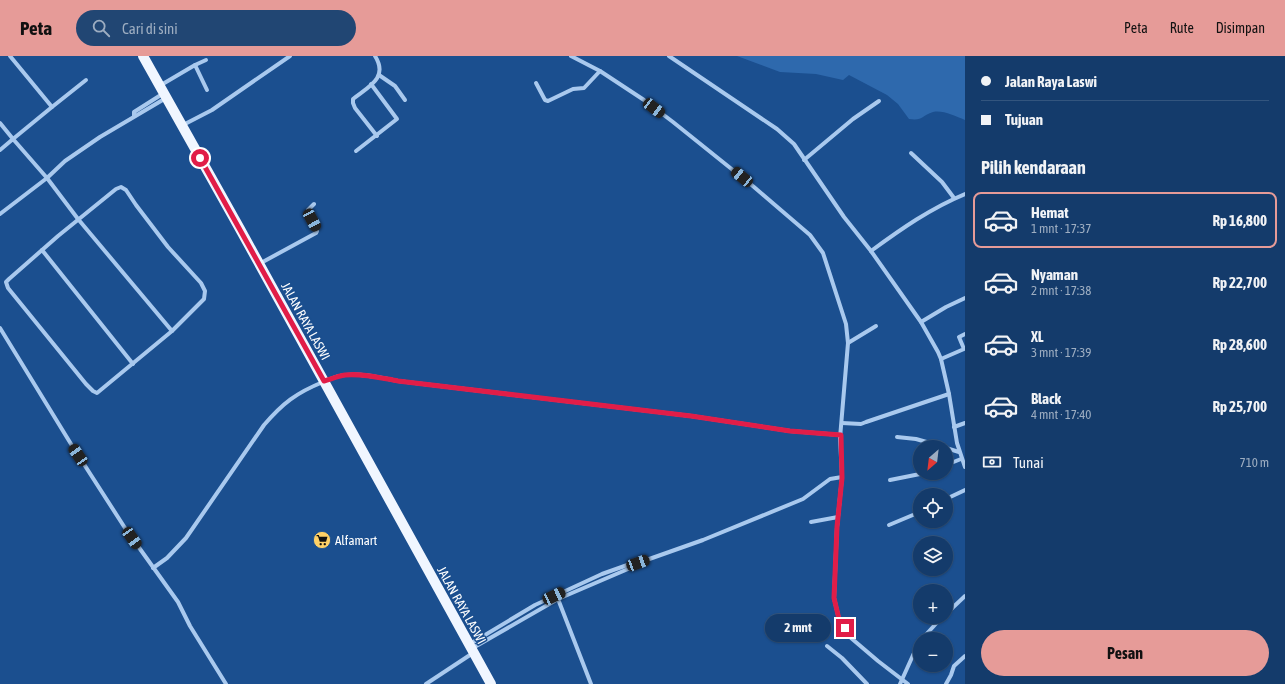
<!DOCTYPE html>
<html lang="id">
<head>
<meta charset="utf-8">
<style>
	:root { --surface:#143b6b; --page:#214673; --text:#f1f3f6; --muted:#9dadc1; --line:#33557e; --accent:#e69b98 }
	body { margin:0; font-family:"Asap Condensed",sans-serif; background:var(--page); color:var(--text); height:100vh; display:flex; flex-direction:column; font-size:15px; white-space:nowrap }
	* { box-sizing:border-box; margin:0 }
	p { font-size:13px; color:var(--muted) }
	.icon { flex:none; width:22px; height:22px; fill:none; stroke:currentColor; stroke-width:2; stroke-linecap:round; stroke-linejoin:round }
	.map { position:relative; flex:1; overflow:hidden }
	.drawer { display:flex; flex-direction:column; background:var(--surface); width:320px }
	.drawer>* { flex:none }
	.banner { display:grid; align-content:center; height:88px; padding:0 16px; background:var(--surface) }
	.needle { width:26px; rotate:208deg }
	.tools { position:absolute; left:913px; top:384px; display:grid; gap:8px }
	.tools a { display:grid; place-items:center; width:40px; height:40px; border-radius:50%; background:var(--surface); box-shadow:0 1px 3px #0004,0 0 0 1px var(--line); font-size:20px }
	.end { position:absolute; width:18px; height:18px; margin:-9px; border:5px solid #e11d48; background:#fff; box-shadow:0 0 0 2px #fff }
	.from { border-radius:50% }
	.bubble { position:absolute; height:28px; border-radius:14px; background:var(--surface); box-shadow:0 1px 3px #0004,0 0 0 1px var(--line); font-size:13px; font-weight:700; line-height:28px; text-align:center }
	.car { position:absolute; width:12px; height:24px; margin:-12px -6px; border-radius:5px; box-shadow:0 0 3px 1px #0007; background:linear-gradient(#222 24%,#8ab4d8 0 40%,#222 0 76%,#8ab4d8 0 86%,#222 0) }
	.banner b { display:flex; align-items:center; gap:14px; height:38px; font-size:15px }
	.banner b+b { border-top:1px solid var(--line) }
	.banner i { width:10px; height:10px; background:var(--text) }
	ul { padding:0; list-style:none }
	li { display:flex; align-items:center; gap:12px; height:56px; margin:0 8px 6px; padding:0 8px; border:2px solid transparent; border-radius:8px }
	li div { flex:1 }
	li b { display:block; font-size:15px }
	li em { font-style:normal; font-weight:700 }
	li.active { border-color:var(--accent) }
	li>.icon { width:36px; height:36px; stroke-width:1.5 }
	h2 { padding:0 16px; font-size:18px; line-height:48px }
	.pay { display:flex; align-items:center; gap:10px; height:44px; padding:0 16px; font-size:15px }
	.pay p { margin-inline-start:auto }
	.button { display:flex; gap:8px; margin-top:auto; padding:8px 16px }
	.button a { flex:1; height:46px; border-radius:24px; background:var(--accent); color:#111; font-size:16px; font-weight:700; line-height:46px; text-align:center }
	header { display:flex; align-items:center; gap:24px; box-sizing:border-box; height:56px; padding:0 20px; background:var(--accent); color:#111 }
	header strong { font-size:19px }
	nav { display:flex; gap:22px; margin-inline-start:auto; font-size:14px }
	.search { width:280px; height:36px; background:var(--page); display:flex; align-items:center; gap:10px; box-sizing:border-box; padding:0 14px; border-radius:22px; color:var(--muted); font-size:15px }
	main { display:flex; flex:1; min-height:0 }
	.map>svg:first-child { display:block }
	.green { fill:#2e69ad }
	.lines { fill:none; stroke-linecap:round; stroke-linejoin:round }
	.minor { stroke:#a9c9ee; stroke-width:4 }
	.primary { stroke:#f0f6ff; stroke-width:10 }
	.route { stroke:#e11d48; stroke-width:5 }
	.labels { text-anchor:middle; stroke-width:3; stroke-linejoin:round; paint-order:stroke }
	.street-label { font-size:13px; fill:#fff; stroke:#1b4f8f }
	.poi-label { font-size:13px; fill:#fff; stroke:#1b4f8f; text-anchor:start }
</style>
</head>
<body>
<header>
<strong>Peta</strong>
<div class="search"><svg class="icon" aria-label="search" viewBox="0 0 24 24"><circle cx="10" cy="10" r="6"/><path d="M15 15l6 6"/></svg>Cari di sini</div>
<nav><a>Peta</a><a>Rute</a><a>Disimpan</a></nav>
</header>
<main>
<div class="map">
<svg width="965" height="628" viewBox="0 0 965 628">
	<rect width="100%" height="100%" fill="#1b4f8f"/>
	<!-- green -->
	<path class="green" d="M737,0h228v64c-10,-4 -22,-10 -32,-8 -12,4 -10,9 -24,7l-11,-15 -11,-9 -38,-20 -6,5 -27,-6 -36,-2z"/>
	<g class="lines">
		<!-- minor -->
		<g class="minor">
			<path d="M375,0c14,22 -7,31 -22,43v4l2,5 22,28"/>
			<polyline points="571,0 600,15 644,44 673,66 754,131 810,179 823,197 846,268 848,287 840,382 842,421 837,471 834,542 839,563 851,582 878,605 908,628"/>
			<polyline points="669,0 777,73 794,88 844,161 871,195 921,266 938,296 941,303 949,338 957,387 965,411"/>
			<polyline points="195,9 206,4"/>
			<polyline points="379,19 395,30 405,44"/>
			<polyline points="536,27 545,44 548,45 573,33 584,32 600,15"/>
			<polyline points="161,29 195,9 207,34"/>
			<polyline points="52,51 86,24"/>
			<polyline points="134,60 134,56 164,37"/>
			<polyline points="0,67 13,83 52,51 10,0"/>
			<polyline points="183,69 212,54 290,0"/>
			<polyline points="0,94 13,83 47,122 78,163 172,275"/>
			<polyline points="356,95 397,63 371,28"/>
			<polyline points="911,97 942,126 954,142"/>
			<polyline points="804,104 853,63 879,45"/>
			<polygon points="121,131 126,134 136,149 168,191 201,227 205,235 204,243 172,275 97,337 93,335 86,328 8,232 6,226 9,223 58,180 116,133"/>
			<polyline points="0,158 47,122 65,105 100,81 166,42"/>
			<polyline points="42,194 133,308"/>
			<path d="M871,195c30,-22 60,-43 94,-57"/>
			<polyline points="259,208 316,177 317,175 316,173 308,154 314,148"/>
			<polyline points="921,266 946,251 965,242"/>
			<polyline points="0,272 71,388 125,472 178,546 190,570 226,628"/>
			<polyline points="848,287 876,270"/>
			<polyline points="941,303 964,293 959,281 965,278"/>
			<polyline points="842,367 861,368 866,366 949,338"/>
			<polyline points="954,371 965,367"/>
			<polyline points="897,381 916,383 944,391"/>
			<polyline points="946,392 959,396"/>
			<polyline points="946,409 961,403"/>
			<polyline points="890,424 925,417"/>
			<polyline points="946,443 965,434"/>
			<polyline points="811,466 838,461"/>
			<polyline points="889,469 920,456"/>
			<path d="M153,512l14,-10 19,-20 78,-113c19,-22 32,-32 59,-43 7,-3 15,-7 23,-7 17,-2 36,3 52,6l293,35 99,15 51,4"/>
			<polyline points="558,543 591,628"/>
			<polyline points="946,558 965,540"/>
			<polyline points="922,583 942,561"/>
			<polyline points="470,588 535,549 602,518 633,507 638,507"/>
			<polyline points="827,590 842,602 867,628"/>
			<polyline points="471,593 558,543 635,510 638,507 703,484 803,443 830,423 842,421"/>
			<polyline points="426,628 473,597"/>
			<polyline points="900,628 914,597 920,587"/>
			<polyline points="946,628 951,619 954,610 965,600"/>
		</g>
		<!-- primary -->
		<polyline class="primary" points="143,0 240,173 491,628"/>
	</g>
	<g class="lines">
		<!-- route -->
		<path class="route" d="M200,102l124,223c7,-2 14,-5 21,-6 17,-2 36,3 53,6l293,35 99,15 51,4 1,43 -5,49 -3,71 5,21 6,9"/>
	</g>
	<!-- icons -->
	<defs>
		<symbol id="supermarket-disc" viewBox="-11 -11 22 22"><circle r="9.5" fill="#ffd166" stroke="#1b4f8f"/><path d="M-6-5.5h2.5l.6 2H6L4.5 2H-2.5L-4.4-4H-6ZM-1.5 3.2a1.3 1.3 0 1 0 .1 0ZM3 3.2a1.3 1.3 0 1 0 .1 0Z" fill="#111"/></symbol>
	</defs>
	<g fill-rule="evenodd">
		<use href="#supermarket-disc" x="312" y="474" width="20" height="20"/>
	</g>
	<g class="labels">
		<!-- street labels -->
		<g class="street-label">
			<text transform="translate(306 265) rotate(61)" y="5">JALAN RAYA LASWI</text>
			<text transform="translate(462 549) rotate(61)" y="5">JALAN RAYA LASWI</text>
		</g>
		<!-- poi labels -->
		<g class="poi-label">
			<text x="335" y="489">Alfamart</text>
		</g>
	</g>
</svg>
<div class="tools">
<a><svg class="needle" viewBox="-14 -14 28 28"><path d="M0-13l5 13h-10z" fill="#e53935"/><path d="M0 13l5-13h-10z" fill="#9dadc1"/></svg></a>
<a><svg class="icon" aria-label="locate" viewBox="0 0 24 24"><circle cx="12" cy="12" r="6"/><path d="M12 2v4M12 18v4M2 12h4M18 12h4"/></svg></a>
<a><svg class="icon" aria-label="layers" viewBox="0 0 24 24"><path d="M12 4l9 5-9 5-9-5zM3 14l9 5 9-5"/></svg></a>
<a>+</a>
<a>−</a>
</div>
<i class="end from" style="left:200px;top:102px"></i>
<i class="end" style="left:845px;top:572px"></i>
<div class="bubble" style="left:765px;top:558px;width:66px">2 mnt</div>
<i class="car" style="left:654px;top:52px;rotate:127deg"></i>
<i class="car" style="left:742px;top:121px;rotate:309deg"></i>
<i class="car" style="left:312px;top:164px;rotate:152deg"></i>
<i class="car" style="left:78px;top:399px;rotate:326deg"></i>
<i class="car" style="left:132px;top:482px;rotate:145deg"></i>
<i class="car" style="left:638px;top:507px;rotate:70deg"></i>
<i class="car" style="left:554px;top:540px;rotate:65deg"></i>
</div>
<section class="drawer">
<div class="banner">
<b><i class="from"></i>Jalan Raya Laswi</b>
<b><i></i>Tujuan</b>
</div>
<h2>Pilih kendaraan</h2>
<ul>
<li class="active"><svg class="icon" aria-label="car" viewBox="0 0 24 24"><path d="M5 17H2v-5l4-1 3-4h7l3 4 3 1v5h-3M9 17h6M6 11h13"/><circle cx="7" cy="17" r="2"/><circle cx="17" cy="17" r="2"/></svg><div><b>Hemat</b><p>1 mnt · 17:37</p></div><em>Rp 16,800</em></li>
<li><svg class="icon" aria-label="car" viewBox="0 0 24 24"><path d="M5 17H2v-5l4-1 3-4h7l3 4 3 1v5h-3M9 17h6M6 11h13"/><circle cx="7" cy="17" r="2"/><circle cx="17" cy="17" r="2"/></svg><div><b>Nyaman</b><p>2 mnt · 17:38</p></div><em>Rp 22,700</em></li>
<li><svg class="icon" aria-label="car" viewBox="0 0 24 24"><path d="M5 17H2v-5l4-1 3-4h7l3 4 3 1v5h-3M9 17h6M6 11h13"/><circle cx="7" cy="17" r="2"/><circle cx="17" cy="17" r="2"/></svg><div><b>XL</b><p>3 mnt · 17:39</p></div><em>Rp 28,600</em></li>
<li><svg class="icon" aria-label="car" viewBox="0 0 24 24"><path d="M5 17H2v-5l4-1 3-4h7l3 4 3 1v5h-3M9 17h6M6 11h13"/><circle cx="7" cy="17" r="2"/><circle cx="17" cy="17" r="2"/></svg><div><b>Black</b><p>4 mnt · 17:40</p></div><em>Rp 25,700</em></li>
</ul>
<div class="pay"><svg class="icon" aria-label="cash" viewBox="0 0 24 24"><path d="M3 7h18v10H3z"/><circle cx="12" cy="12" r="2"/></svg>Tunai<p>710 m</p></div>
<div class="button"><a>Pesan</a></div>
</section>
</main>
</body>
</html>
